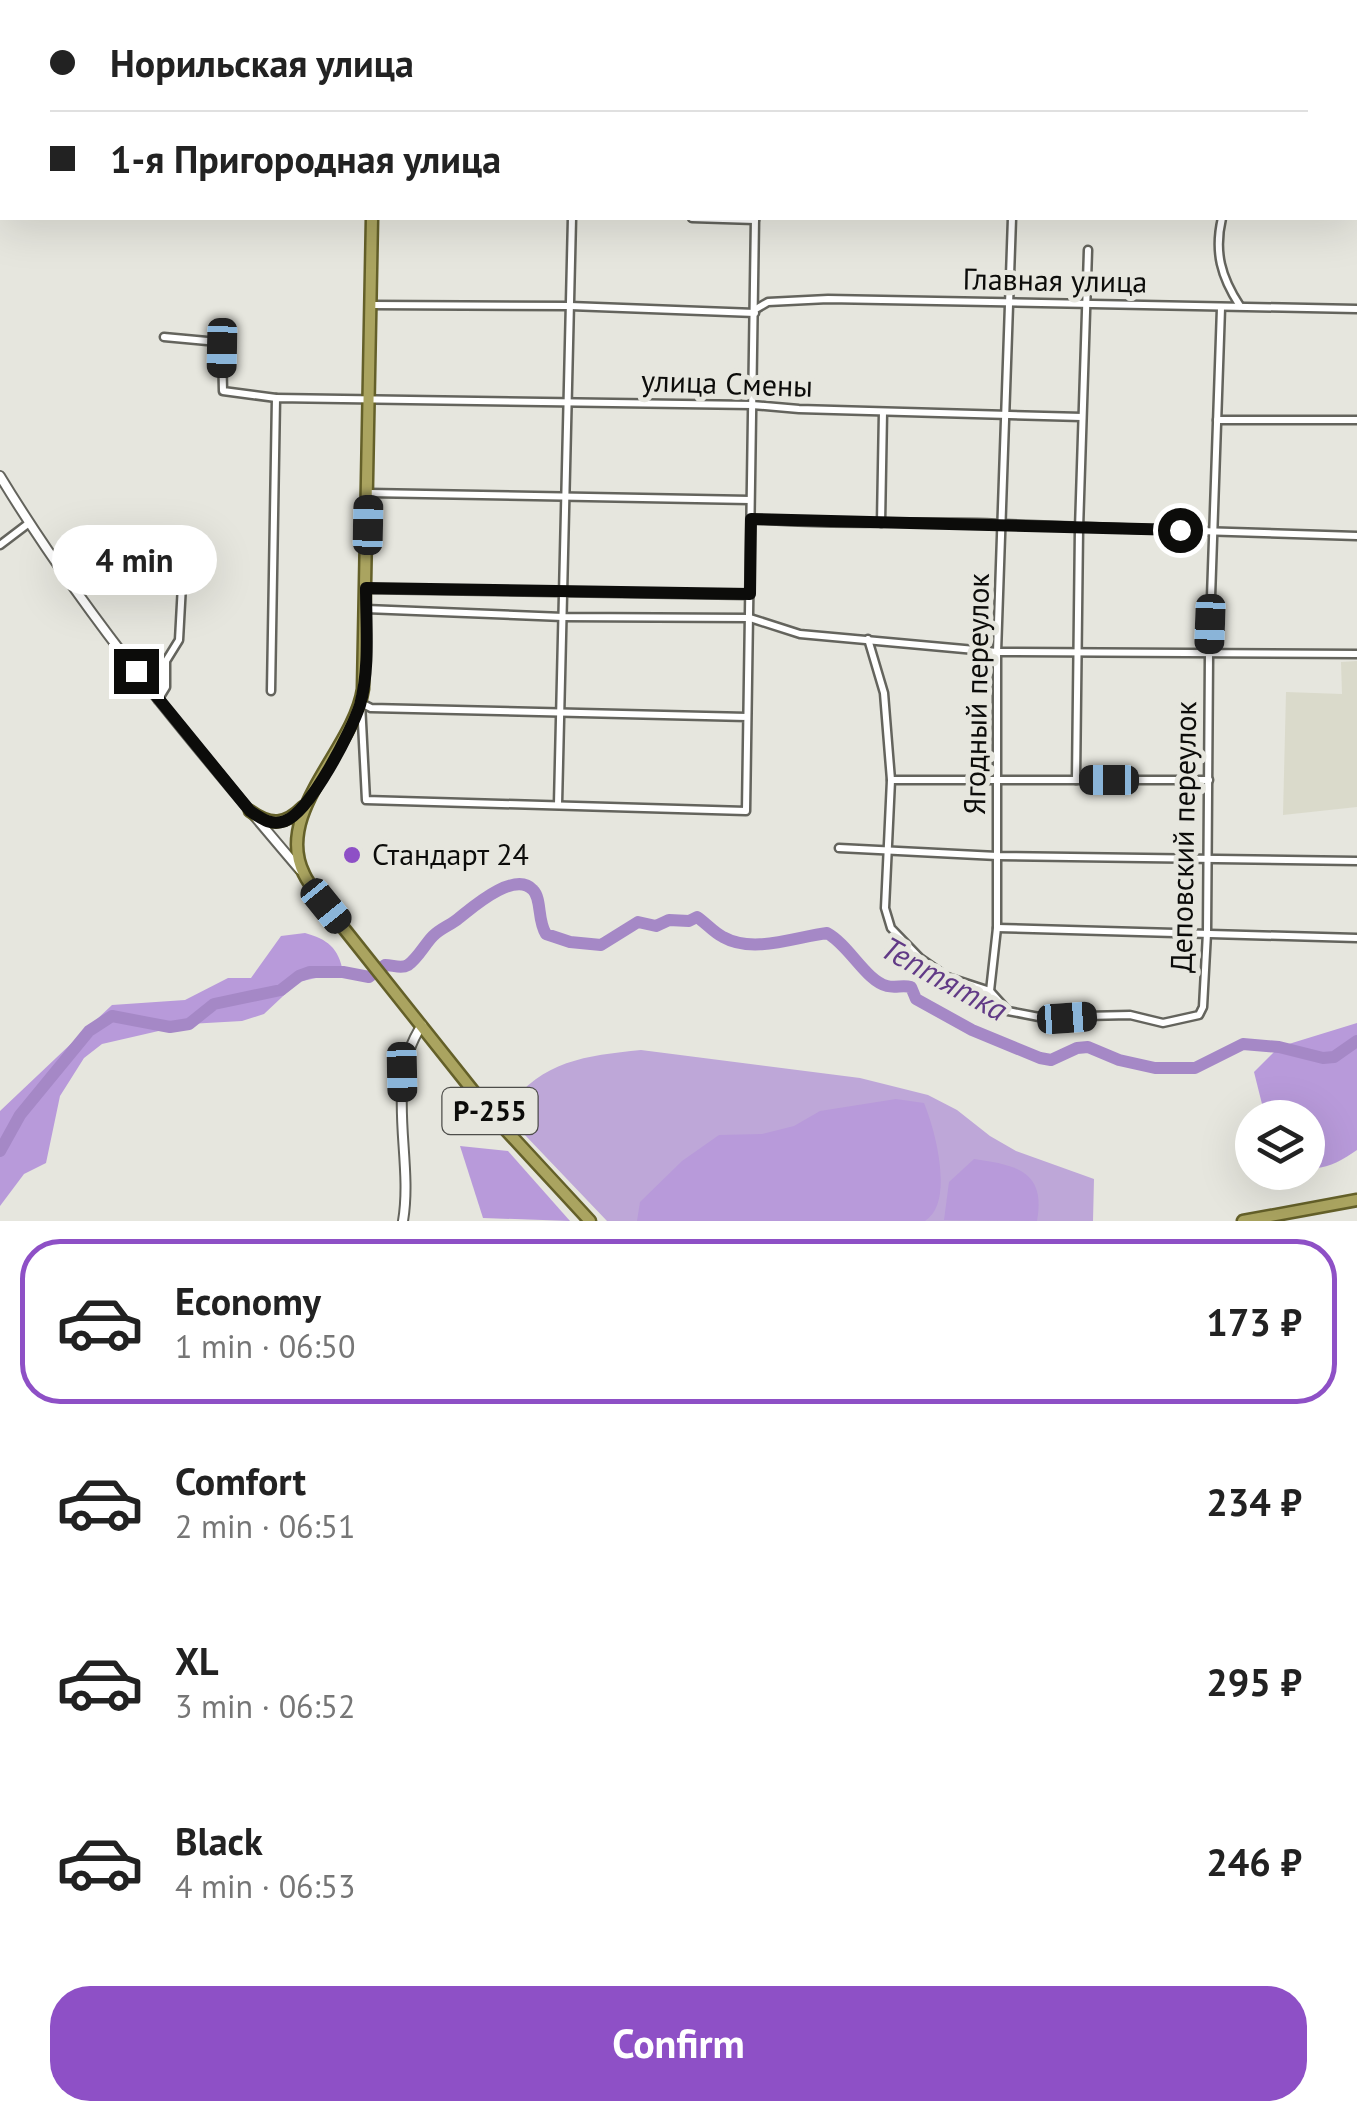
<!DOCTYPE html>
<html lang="en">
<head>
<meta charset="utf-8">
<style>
	:root { --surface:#fff; --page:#f6f6f6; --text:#222; --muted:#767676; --line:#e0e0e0; --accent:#8e50c6 }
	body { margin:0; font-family:"PT Sans",sans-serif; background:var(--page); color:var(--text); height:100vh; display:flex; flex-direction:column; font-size:38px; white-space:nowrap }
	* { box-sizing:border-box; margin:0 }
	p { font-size:32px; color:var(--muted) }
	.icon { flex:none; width:55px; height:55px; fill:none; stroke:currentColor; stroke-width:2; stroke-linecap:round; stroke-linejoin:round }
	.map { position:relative; height:1221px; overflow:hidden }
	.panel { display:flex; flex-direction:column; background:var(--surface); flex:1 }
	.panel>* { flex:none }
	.top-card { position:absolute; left:0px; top:0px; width:1358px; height:220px; box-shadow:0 10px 40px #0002; display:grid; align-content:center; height:220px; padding:0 50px; background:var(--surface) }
	.tools { position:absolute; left:1235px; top:1100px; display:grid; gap:20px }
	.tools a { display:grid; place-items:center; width:90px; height:90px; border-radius:50%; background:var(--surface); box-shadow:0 10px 40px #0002; font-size:50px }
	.end { position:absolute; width:45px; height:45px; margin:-22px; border:12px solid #0c0c0a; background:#fff; box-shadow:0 0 0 5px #fff }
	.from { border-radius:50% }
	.bubble { position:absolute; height:70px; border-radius:35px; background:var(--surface); box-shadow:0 10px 40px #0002; font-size:32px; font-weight:800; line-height:70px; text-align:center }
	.car { position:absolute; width:30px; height:60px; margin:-30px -15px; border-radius:12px; box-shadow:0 0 8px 2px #0007; background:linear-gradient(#222 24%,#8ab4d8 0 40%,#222 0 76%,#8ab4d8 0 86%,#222 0) }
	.top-card b { display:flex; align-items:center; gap:35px; height:95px; font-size:38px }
	.top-card b+b { border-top:2px solid var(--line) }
	.top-card i { width:25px; height:25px; background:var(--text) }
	ul { padding:18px 0 0; list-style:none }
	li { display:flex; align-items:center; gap:30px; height:165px; margin:0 20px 15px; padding:0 30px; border:5px solid transparent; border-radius:40px }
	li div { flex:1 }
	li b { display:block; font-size:38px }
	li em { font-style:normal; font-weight:800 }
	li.current { border-color:var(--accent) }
	li>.icon { width:90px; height:90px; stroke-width:1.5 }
	.button { display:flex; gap:20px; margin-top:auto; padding:20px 50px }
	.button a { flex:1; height:115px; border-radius:40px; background:var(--accent); color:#fff; font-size:40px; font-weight:800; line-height:115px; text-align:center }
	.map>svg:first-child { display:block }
	.built { fill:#dadacb }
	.green { fill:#bea7d8 }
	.forest { fill:#b89ada }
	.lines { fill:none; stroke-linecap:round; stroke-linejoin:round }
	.river { stroke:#a588c6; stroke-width:12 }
	.minor-casing { stroke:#64645d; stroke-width:11 }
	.tertiary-casing { stroke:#64645d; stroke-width:12 }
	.trunk-casing { stroke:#646029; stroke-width:15 }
	.minor { stroke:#fff; stroke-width:6 }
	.tertiary { stroke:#fff; stroke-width:8 }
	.trunk { stroke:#aaa460; stroke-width:10 }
	.rail { stroke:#64645f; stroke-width:2.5; stroke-dasharray:12 12; stroke-linecap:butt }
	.route { stroke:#0c0c0a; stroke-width:12 }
	.poi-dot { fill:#8e50c6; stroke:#e6e6de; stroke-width:4 }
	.labels { text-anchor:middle; stroke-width:10; stroke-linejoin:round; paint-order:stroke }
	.shield { fill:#e6e6de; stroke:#4d4d4a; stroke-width:2.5 }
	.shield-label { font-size:28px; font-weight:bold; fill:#0c0c0a }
	.street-label { font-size:30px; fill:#0c0c0a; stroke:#e6e6de }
	.poi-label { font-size:30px; fill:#0c0c0a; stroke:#e6e6de; text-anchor:start }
	.water-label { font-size:32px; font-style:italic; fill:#613a86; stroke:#e6e6de }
</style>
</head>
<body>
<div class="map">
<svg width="1357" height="1221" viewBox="0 0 1357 1221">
	<rect width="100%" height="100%" fill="#e6e6de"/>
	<!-- built -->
	<g class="built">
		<polygon points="0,0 364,0 2,2 0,146"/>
		<polygon points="983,0 1357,0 1357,126 1355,2"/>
		<polygon points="1357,661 1357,807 1283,815 1286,692 1342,694 1341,662"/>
	</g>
	<!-- green -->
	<path class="green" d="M641,1050l219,28 68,17 29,15 33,26 26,15 78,28 -1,42h-486l-103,-108c35,-52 79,-57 137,-63z"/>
	<!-- forest -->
	<g class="forest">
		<path d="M305,933c22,6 34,15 38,39l-45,10 -34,32 -22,7 -53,3 -87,20 -18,14 -24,38 -14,67 -22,11 -24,32v-95l112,-106 73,-5 43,-22h23l30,-42z"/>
		<path d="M1357,1023v127c-15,10 -32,21 -49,17v-49l-34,-1 -11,-9 -9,-36 25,-25z"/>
		<path d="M896,1099l28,4c11,26 31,100 1,118h-288l3,-19 42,-41 37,-26 43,-1 32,-8 26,-15z"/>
		<polygon points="460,1146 508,1151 570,1221 483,1218"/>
		<path d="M974,1159c42,6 72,12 63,62l-93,-1 5,-38z"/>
	</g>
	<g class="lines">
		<!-- river -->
		<path class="river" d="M0,1151l20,-36 69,-84 23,-15 58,11 19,-3 25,-20 67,-14 18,-14 11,-4h33l26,5 16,-12c8,0 16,4 23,0 10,-7 17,-21 25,-29 8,-8 18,-11 26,-18 14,-11 56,-48 74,-28 9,9 4,30 13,44l24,8 31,3 37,-23 18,4 13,-6 20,1 8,-4c9,6 16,15 26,20 30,17 72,0 104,-4 22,12 39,48 60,53 8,2 16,-1 24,1l5,12 56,31 68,28 11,2 26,-12 11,-1 31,13 36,8h40l48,-24 36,3 44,11 11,-1 23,-16"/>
		<defs>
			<g id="minor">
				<polyline points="537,0 537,2"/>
				<polyline points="1355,190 1357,190"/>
				<polyline points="692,218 755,220"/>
				<path d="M1222,218c-8,34 -1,59 18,88"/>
				<polyline points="371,305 570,306 755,313"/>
				<polyline points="756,309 768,302 828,299 1357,309"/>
				<polyline points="164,337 218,342 222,348 223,391 276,398"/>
				<polyline points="1217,420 1357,420"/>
				<polyline points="369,493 750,500"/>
				<path d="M751,519c84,7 169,1 253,5 118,5 235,8 353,12"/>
				<polyline points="881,523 883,412"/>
				<polyline points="0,545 29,523"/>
				<polyline points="367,589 750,595"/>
				<polyline points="366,609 563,617 750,618 800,634 997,652 1357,654"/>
				<polyline points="868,639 884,693 891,780 885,908 891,928 920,958 947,977 990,991 1008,1011 1039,1017 1130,1015 1163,1023 1199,1015 1203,1007 1207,933 1209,655 1221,308"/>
				<polyline points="271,691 276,398 752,405 799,409 1082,417"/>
				<polyline points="158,700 166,687 166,661 179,640 184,548"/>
				<polyline points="747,717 371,708 361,703 366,800 746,811 755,218"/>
				<polyline points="891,780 1209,780"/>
				<polyline points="1076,780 1079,529 1088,250"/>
				<polyline points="558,804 572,218"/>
				<polyline points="839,848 997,856 1357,861"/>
				<polyline points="997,928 1357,938"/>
				<polyline points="990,991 997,928 997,652 1012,218"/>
			</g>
			<g id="tertiary">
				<path d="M0,476c86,142 193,268 300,394"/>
				<path d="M403,1221c11,-65 -20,-138 19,-196"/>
			</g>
			<g id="trunk">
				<polyline points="415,2 415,0"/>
				<path d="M372,218l-9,471c-9,60 -90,124 -59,185 5,11 15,22 22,32l167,210 97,105"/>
				<path d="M250,811c21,15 35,14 53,-4"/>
				<polyline points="1243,1221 1357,1200"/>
			</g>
		</defs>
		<!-- minor casing -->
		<use href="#minor" class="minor-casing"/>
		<!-- tertiary casing -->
		<use href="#tertiary" class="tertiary-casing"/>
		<!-- trunk casing -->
		<use href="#trunk" class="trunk-casing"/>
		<!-- minor -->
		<use href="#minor" class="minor"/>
		<!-- tertiary -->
		<use href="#tertiary" class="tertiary"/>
		<!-- trunk -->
		<use href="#trunk" class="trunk"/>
		<!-- rail -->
		<g class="rail">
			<polyline points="1016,0 1025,2"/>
			<polyline points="1052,0 1061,2"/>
			<polyline points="220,2 235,0"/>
			<polyline points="266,2 276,0"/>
			<polyline points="1355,78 1357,78"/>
			<polyline points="0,95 2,94"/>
		</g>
	</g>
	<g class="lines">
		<!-- route -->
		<path class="route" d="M136,671l114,140c12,8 21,15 35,10 25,-9 67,-91 75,-116 10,-36 6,-79 6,-117l384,6 1,-75 429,11"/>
	</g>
	<!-- markers -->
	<circle class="poi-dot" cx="352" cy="855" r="10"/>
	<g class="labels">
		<!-- shield labels -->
		<rect class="shield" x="442.5" y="1088" width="95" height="46" rx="8"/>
		<g class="shield-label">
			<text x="490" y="1121">Р-255</text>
		</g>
		<!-- street labels -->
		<g class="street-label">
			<text transform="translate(1055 281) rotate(1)" y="10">Главная улица</text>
			<text transform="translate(727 384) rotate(2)" y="10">улица Смены</text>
			<text transform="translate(977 694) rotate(-89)" y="10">Ягодный переулок</text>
			<text transform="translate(1184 837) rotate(-89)" y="10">Деповский переулок</text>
		</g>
		<!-- poi labels -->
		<g class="poi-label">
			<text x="372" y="865">Стандарт 24</text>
		</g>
		<!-- water labels -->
		<g class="water-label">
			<text transform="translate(944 979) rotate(29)" y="11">Тептятка</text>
		</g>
	</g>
</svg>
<div class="tools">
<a><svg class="icon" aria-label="layers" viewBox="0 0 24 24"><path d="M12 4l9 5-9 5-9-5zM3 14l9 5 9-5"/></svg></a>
</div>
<i class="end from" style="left:1180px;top:530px"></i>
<i class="end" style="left:136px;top:671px"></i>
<div class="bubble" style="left:52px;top:525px;width:165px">4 min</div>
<i class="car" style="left:222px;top:348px;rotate:181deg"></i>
<i class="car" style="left:368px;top:525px;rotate:1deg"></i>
<i class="car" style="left:1210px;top:624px;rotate:182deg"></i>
<i class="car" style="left:1109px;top:780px;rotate:270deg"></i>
<i class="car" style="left:326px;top:906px;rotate:141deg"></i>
<i class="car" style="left:1067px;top:1018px;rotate:86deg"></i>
<i class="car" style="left:402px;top:1072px;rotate:179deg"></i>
<div class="top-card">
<b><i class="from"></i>Норильская улица</b>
<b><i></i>1-я Пригородная улица</b>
</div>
</div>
<section class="panel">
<ul>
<li class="current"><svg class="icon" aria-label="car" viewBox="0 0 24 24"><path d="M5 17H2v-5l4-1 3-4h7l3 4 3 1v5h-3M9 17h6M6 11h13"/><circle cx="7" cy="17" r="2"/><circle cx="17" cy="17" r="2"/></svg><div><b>Economy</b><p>1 min · 06:50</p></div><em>173 ₽</em></li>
<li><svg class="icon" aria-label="car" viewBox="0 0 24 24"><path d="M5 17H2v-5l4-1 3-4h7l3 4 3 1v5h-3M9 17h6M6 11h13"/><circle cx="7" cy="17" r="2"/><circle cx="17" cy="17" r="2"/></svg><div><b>Comfort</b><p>2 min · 06:51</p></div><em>234 ₽</em></li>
<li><svg class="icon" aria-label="car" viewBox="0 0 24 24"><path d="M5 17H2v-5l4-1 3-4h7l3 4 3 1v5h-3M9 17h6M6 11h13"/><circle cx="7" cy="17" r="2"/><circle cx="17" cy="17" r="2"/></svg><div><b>XL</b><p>3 min · 06:52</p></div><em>295 ₽</em></li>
<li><svg class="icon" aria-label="car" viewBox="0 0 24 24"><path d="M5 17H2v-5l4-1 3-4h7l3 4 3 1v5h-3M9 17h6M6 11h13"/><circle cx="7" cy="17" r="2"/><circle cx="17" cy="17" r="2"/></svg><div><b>Black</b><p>4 min · 06:53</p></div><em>246 ₽</em></li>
</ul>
<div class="button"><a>Confirm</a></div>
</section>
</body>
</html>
